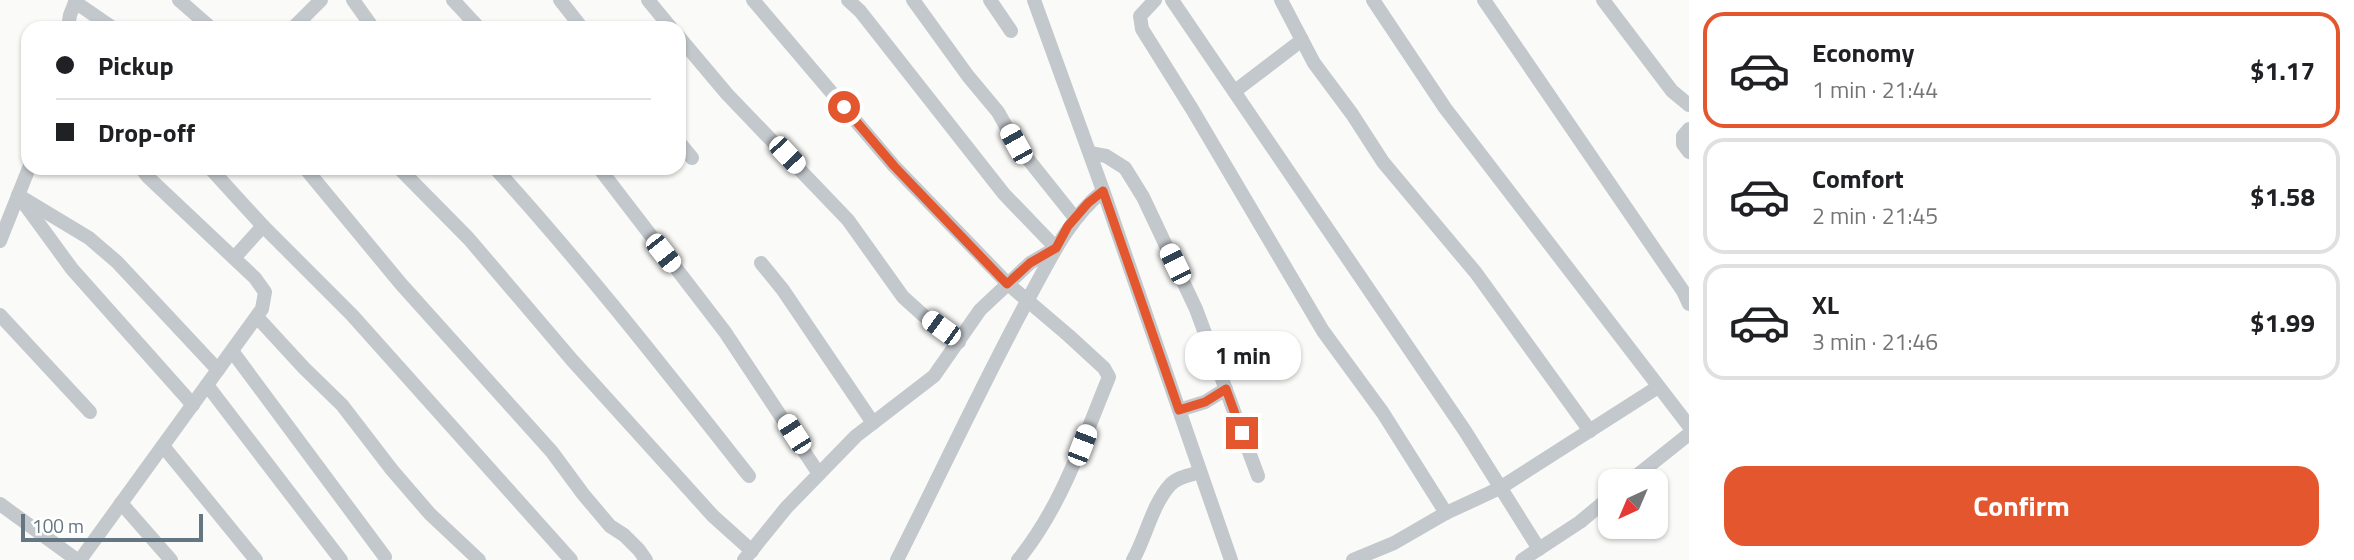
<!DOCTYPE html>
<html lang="en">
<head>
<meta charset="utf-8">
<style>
	:root { --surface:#fff; --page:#f6f6f6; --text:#202124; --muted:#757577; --line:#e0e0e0; --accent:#e4572e }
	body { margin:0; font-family:"Titillium Web",sans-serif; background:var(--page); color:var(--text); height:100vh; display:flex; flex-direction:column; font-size:26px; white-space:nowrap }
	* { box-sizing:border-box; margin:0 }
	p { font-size:23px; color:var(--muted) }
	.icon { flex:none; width:38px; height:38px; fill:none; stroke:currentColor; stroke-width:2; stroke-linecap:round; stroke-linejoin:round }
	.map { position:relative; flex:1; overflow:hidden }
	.sheet { display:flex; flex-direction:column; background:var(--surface); width:665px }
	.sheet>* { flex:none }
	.guide { position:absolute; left:21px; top:21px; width:665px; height:154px; border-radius:21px; box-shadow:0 2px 5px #0004; display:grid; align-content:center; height:154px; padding:0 35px; background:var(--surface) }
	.needle { width:46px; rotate:224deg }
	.tools { position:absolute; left:1598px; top:469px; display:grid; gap:14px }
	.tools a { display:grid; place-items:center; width:70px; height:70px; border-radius:14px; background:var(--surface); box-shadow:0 2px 5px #0004; font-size:35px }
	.scale { position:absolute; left:21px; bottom:18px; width:182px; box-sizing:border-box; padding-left:7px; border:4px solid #657683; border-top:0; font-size:19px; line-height:24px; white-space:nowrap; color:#657683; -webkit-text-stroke:5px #fff; paint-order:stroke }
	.end { position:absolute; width:32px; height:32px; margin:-16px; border:9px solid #e4572e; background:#fff; box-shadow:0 0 0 4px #fff }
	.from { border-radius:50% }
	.bubble { position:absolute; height:49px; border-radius:21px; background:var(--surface); box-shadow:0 2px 5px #0004; font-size:23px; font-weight:700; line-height:49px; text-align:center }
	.car { position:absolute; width:21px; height:42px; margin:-21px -10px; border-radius:9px; box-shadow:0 0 5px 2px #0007; background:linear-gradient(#fff 24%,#345 0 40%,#fff 0 76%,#345 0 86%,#fff 0) }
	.guide b { display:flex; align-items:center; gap:24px; height:66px; font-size:26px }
	.guide b+b { border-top:2px solid var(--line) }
	.guide i { width:18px; height:18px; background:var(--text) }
	ul { padding:12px 0 0; list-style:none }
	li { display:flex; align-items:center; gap:21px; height:116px; margin:0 14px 10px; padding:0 21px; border:4px solid var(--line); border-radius:21px }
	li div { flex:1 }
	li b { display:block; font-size:26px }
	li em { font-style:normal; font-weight:700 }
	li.on { border-color:var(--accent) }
	li>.icon { width:63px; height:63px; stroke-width:1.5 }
	.button { display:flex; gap:14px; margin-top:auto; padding:14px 35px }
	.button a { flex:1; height:80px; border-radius:21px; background:var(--accent); color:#fff; font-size:28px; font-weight:700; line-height:80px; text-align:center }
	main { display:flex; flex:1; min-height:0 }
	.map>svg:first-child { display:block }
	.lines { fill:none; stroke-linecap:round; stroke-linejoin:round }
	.street { stroke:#c3c8cc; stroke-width:14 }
	.route { stroke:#e4572e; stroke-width:9 }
</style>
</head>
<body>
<main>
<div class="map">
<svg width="1689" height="560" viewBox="0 0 1689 560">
	<rect width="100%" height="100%" fill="#fafaf8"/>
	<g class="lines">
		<!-- street -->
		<g class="street">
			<polyline points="179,0 211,28"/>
			<polyline points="353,0 373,28"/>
			<polyline points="453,0 479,28"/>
			<polyline points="560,0 582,28"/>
			<polyline points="648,0 671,28"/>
			<path d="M753,0l141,166 114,118 60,51 36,33 5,9c-26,63 -47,129 -91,183"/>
			<polyline points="913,0 968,76 998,112 1016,144 1075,218"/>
			<polyline points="990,0 1011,31"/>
			<polyline points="1034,0 1105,196 1231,560"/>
			<polyline points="1155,0 1140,16 1142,29 1192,109 1323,331 1383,413 1446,513"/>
			<polyline points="1172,0 1465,431 1539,549"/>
			<polyline points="1281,0 1314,63 1352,114 1383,162 1476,273 1590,431"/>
			<polyline points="1373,0 1445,108 1689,426"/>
			<polyline points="1484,0 1683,291 1689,304"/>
			<polyline points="1603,0 1672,91 1689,105"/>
			<polyline points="75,2 113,28"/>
			<polyline points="68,28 70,15 76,0"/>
			<polyline points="293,28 321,0"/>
			<polyline points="679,37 727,94 848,220 903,297 923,315 959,342"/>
			<polyline points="1235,91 1302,40"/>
			<polyline points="1689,129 1683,136 1683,144 1689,152"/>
			<polyline points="679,142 692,158"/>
			<polyline points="1090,153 1106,156 1125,168 1143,197 1196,309 1258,476"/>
			<polyline points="210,168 263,226 352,315 571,560"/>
			<polyline points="305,168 401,284 552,452 583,494 610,526 624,535 639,550 646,560"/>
			<polyline points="399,168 469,239 572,360 713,516 752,551"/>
			<path d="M495,168c90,99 171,203 254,308"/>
			<polyline points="599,168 725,332 819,474"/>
			<polyline points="18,195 72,269 193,405"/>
			<polyline points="21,197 89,238 117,262 218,370"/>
			<polyline points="0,241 29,168"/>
			<polyline points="234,258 263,226"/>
			<polyline points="761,263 783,290 873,423"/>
			<polyline points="0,315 90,412"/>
			<polyline points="257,317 304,368 342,405 392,470 430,514 479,560"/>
			<polyline points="232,351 385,557"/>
			<polyline points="207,385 341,560"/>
			<polyline points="1179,410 1205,402 1226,389"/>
			<polyline points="163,446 256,560"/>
			<polyline points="1630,481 1689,434"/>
			<polyline points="121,503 171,560"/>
			<polyline points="0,504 77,560"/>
			<polyline points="80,560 262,309 265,292 255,278 148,177 141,168"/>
			<polyline points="744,560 786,508 856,436 934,376 980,310 1030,263 1056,248 1004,194 860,11 848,0"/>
			<path d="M897,560c43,-85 83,-171 128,-255 23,-41 41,-84 78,-114"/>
			<path d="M1133,560c13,-23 19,-55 37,-75 7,-8 20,-10 30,-13"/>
			<polyline points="1353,560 1394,543 1446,513 1500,488 1658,387"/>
			<polyline points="1522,560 1580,522 1610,497"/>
		</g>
	</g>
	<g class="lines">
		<!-- route -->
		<polyline class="route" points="844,107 894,166 1007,284 1030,263 1056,248 1068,226 1088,203 1103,191 1179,410 1205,402 1226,389 1242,433"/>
	</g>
</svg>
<div class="tools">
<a><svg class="needle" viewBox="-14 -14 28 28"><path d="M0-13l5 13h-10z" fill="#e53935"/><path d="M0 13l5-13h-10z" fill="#757577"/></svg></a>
</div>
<div class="scale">100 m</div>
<i class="end from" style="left:844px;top:107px"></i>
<i class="end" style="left:1242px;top:433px"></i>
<div class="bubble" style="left:1185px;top:331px;width:116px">1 min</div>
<i class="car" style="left:1016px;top:144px;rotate:331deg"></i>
<i class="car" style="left:787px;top:155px;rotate:137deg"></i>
<i class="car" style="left:663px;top:253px;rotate:142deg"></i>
<i class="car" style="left:1175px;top:264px;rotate:334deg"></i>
<i class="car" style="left:941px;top:328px;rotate:306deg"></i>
<i class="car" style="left:794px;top:434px;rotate:327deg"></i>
<i class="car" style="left:1082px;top:445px;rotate:21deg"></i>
<div class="guide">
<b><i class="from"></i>Pickup</b>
<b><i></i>Drop-off</b>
</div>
</div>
<section class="sheet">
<ul>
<li class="on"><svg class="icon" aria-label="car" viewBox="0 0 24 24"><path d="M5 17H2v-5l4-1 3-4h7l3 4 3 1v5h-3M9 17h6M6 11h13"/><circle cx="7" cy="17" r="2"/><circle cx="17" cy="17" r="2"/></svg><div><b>Economy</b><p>1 min · 21:44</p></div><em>$1.17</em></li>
<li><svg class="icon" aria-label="car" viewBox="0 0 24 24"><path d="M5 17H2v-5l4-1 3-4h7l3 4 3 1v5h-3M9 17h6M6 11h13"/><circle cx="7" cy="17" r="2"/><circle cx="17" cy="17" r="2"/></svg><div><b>Comfort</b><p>2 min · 21:45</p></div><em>$1.58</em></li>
<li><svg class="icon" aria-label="car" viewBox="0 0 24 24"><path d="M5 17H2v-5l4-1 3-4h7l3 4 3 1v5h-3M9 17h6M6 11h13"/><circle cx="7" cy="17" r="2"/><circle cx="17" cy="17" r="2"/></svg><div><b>XL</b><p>3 min · 21:46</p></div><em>$1.99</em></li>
</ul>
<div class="button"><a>Confirm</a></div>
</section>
</main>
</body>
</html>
